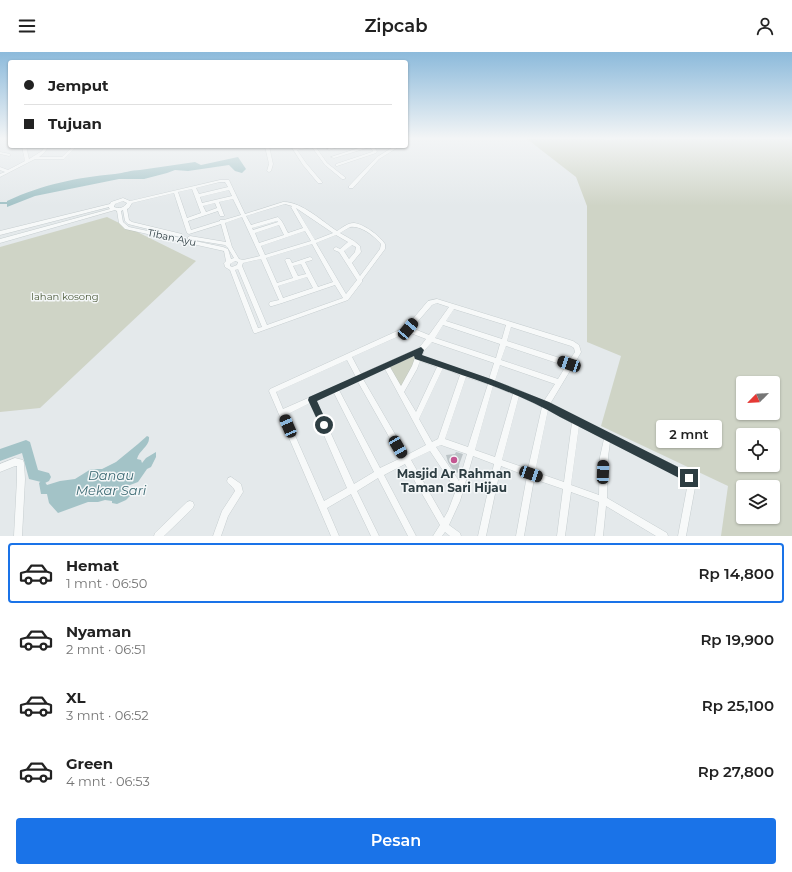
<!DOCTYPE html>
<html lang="id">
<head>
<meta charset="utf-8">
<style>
	:root { --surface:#fff; --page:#f6f6f6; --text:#222; --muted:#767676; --line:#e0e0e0; --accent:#1a73e8 }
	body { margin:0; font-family:Montserrat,sans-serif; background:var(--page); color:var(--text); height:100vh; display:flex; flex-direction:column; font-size:15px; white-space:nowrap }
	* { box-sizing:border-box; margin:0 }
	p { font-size:13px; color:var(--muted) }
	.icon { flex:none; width:22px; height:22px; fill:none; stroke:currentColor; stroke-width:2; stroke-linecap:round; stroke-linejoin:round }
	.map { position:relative; height:484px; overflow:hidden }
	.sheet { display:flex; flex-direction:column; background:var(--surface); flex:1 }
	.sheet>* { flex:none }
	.hud { position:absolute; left:8px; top:8px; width:400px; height:88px; border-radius:4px; box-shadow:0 1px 3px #0004; display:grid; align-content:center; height:88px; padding:0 16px; background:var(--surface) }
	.needle { width:26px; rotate:246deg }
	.buttons { position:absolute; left:736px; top:324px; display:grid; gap:8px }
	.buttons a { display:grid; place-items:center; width:44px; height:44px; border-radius:4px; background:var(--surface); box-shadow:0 1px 3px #0004; font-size:20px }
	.end { position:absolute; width:18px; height:18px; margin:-9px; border:5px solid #2d3d42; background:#fff; box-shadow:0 0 0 2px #fff }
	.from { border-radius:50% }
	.bubble { position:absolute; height:28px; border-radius:4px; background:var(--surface); box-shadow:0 1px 3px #0004; font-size:13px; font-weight:600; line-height:28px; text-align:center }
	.car { position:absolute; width:12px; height:24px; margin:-12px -6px; border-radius:5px; box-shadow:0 0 3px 1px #0007; background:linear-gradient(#222 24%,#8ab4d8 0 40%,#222 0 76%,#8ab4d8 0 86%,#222 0) }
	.hud b { display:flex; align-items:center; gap:14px; height:38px; font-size:15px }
	.hud b+b { border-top:1px solid var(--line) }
	.hud i { width:10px; height:10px; background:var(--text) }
	ul { padding:7px 0 0; list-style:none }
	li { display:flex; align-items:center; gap:12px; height:60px; margin:0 8px 6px; padding:0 8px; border:2px solid transparent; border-radius:4px }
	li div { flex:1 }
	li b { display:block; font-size:15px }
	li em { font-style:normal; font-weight:600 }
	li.selected { border-color:var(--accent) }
	li>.icon { width:36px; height:36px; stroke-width:1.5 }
	.action { display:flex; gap:8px; margin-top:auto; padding:8px 16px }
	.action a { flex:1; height:46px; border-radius:4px; background:var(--accent); color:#fff; font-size:16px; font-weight:600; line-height:46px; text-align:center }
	header { display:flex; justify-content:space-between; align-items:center; height:52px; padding:0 16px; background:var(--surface); font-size:18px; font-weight:600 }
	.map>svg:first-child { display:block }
	.green { fill:#cfd4c6; fill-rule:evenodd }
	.water { fill:#a3c3c7 }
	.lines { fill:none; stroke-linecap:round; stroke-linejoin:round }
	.canal { fill:#a3c3c7; fill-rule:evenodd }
	.river { fill:#a3c3c7; fill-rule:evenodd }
	.building { fill:#bcc4c7 }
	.minor-casing { stroke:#a9b2b5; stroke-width:0.5 }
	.minor { fill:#f7f9f9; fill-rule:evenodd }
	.route { fill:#2d3d42 }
	.poi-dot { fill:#c35691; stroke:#f4f7f8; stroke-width:1.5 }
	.labels { text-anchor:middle; stroke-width:3; stroke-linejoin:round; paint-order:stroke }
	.street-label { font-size:10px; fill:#2d3d42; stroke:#f4f7f8 }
	.park-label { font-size:10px; fill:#4e5c3c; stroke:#f4f7f8 }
	.near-poi-label { font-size:12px; font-weight:bold; fill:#2d3d42; stroke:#f4f7f8 }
	.near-water-label { font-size:13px; font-style:italic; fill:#3b6972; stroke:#f4f7f8 }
</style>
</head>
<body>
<header><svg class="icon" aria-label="menu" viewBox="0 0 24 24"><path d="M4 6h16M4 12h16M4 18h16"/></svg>Zipcab<svg class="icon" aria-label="person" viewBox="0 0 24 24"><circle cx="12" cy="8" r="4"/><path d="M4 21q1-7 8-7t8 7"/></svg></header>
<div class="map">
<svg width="792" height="484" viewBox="0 0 792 484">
	<rect width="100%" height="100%" fill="#e4e9eb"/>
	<!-- green -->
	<g class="green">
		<path d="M527,87h75l5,1 19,-1h166v397h-71l7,-50 -127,-60 20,-70 -34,-14v-136l-11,-29zM743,331h30v30h-30zM743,383h30v30h-30zM743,435h30v30h-30z"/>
		<polygon points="107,165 196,209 40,356 0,360 0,195"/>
		<polygon points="420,299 401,340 386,314"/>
	</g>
	<!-- water -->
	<g class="water">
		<path d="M238,105l8,12 -4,4 -7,-2 -6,-6 -41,6 -13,-1 -8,3 -23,6h-25l-84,17 -28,11v-6c37,-17 68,-23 108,-27 9,-1 16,-4 25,-4l55,-8 6,3z"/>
		<path d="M147,384l2,1c1,9 -10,13 -12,22l4,1 1,3 4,-5 10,-6v5l-5,10 -4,2 -9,13 -8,3 -2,3v5l2,1v2l-4,4 -9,4 -5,-1v-2l-7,-1 -7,2h-10l-30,11 -9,-10 -2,-9h-6l-2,-11 6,-6 -1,4 3,4 13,-4 15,-2 16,-10h11l14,-7 22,-18z"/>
	</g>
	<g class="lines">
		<!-- canal -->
		<polygon class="canal" points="0,150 7,150 9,151 7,152 0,152"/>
		<!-- river -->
		<polygon class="river" points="26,388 30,390 38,418 49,421 51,425 49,429 45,431 29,427 22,401 0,409 0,397"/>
	</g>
	<!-- building -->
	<polygon class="building" points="456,400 463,402 459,413 460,420 455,421 448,410 446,403 455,402"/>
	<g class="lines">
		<defs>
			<g id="minor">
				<polygon points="22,94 26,94 29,107 42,99 45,94 49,94 44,101 39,105 62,105 73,94 77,94 64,107 35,107 0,125 0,122 5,120 0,118 0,115 8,118 25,109"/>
				<polygon points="265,94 269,94 273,112 271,119 269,120 267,119 269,112"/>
				<polygon points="291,94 295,94 296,96 305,94 315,94 327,111 346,126 344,127 342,127 325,113 312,95 297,98 306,111 322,130 322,131 318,131 303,113"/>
				<polygon points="335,94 341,94 329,98 327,97"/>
				<polygon points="365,94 373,94 377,99 376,101 337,114 336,114 336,112 372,100 373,99 370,95 334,106 331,105"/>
				<polygon points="395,94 400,94 379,107 353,136 349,136 349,134 377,105"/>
				<polygon points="0,100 10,102 11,103 9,104 0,102"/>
				<path d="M220,128h9l16,34 38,-12c18,-1 40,20 54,29 5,-3 10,-8 17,-8 10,1 26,13 31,21v5l-23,31v2l-1,1 -13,17 -92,33h-2l-1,-2 -23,-61 -5,-3 -1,-4 2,-2 -2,-10 -99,-22 -6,-6 -2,-12 -2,-1 -115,33v-4l110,-30 -1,-1v-1l-109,28v-4l110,-27 1,-2 12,-4 7,3zM220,130h5l3,5 -29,7 -3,-6zM192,137l9,24 -14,5 -9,-26zM229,138l3,6 -30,7 -2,-6zM174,141l13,40 2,1 32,-10 5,18 -36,-6 -2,1v2l37,6 3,3 6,10 -3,1 -3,-10 -5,-2 -94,-20 -6,-5 -2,-11 2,-1 2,11 3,3 52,13 2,-1v-2l-50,-12 -3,-2 -2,-11 2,-1 3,-5zM233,147l8,16 -17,5h-4v1l-29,9 -3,-9 30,-10 2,5h4v-1l-5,-13zM123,149l4,2c-3,5 -8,6 -13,4l1,-3zM215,151l2,5 -11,4 -3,-6zM285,152l7,2 -1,1 12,21 -15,5c-3,-5 -5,-12 -10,-16l-27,8 -5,-9zM296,156l37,25 -18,7zM242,165l18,39 -17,4 -4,-1 -7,-12 -7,-24zM277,169l1,1 -25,8 -1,-2zM279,173l5,10 -25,8 -4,-10zM350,175c11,-2 24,9 31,17l-1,5 -20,27 -8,-13 9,-11 -1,-6 -6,-5 -14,-8zM305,179l6,10 -46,14 -4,-9zM336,183l12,7 -8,7 -4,-2 -3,2 1,1 5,2 18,28 -11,14 -30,-51zM312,192l21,38 -15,5 -13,-25 7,-2 1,-1 -1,-1 -2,-1 -18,6 -2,-4h-4l-1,1 8,18 -16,5 -11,-25zM352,193l4,2 -1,5 -6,7 -5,-8zM261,207l18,41 -9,2 -1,2 1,2h2l10,-3 53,-18 8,13 -76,27 -25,-59 1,-3zM235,209l3,1 -1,3 -5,2 -2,-1v-2zM301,212l5,10 -8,2 -5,-10zM238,217l24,58 -4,1 -23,-58zM307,225l6,11 -30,10 -5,-12z"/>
				<path d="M437,247l136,42 6,4 2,7 -1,2 -30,50 57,29 3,1 1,1 77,37 7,7 1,3 -10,54h-8l10,-53 -6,-5 -72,-36 -2,15 -1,41 60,35 1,3h-12l-50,-30 -3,30h-8l4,-34 -28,-10 -6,44h-8l6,-47 -29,-10 -10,57h-8l11,-60 -26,-10 -15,70h-8l16,-72 -21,-8 -13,45 -11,24 11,8 1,3h-11l-5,-4 -3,4h-9l7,-11 -35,-61 -21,11 32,61h-8l-30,-58 -21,13 22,45h-8l-20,-42 -24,14 12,28h-8l-62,-145 1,-2 136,-62 22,-26zM437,251l12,4 -20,28 -17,-7 20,-23zM454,257l52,16 -4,14 -56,-18zM443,273l57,19 -4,14 -61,-20zM511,275l60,19 3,2 1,4 -6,9 -62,-20zM408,280l18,7 -7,9 -58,26 -9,-17zM432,290l62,21 -5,16 -67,-23 2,-5zM506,294l60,20 -8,13 -57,-19zM416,303l-4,11 -11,20 -11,-19zM347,308l9,17 -73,32 -7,-17zM420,309l17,6 -21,45 -12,-20 13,-23zM500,313l55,19 -11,17 -25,-11 -24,-9zM443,316l17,7 -22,64 -6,3 -13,-23zM385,317l41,76 -19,10 -44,-76zM466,325l22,7 -20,63 -23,-8zM358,330l43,76 -21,10 -41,-78zM493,334l20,8 -18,63 -20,-7zM334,341l40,79 -20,12 -38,-83zM519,344l23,11 -14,62 -26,-9zM310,351l37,85 -23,13 -38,-86zM548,358l24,13 -8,59 -29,-10zM579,374l25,13 -4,18 -1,38 -28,-10zM441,393l26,9 -8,27 -23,-34zM430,399l26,39 -8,21 -4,7 -33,-58z"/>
				<polygon points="15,406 23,408 24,411 25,427 22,484 14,484 17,427 17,414 15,414 0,420 0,412"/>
				<path d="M231,425l10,7 2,8 -15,24 -7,20h-8l9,-25 13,-20c-1,-4 -6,-6 -8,-10l1,-3z"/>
				<polygon points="190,449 193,450 194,453 193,456 164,484 154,484 155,481 187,450"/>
			</g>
		</defs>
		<!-- minor casing -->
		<use href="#minor" class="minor-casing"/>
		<!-- minor -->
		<use href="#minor" class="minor"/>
	</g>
	<!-- sky -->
	<linearGradient id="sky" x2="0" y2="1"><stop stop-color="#8cbadb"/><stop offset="0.56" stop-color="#f3f5f6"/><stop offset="1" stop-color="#f3f5f6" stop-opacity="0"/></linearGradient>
	<rect width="792" height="154" fill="url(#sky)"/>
	<!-- route -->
	<path class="route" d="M421,295l3,3 -2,5 69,24 58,23 143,72 1,4 -1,3 -3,1 -4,-1 -125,-64c-44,-26 -96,-41 -145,-58l-1,-3 -97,45 11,24 -4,4 -3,-1 -13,-28 1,-3z"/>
	<!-- markers -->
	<circle class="poi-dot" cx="454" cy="408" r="4"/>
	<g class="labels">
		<!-- street labels -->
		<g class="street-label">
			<text transform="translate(172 185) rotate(12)" y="4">Tiban Ayu</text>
		</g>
		<!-- park labels -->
		<g class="park-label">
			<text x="65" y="248">lahan kosong</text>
		</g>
		<!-- near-poi labels -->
		<g class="near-poi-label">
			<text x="454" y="426">Masjid Ar Rahman<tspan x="454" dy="14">Taman Sari Hijau</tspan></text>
		</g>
		<!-- near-water labels -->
		<g class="near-water-label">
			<text x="111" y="428">Danau<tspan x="111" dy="15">Mekar Sari</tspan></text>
		</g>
	</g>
</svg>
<div class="buttons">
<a><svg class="needle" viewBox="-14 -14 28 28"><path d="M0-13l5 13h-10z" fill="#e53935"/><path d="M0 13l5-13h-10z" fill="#767676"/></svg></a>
<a><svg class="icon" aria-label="locate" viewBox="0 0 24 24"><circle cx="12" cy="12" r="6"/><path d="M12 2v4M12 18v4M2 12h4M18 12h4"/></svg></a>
<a><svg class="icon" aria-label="layers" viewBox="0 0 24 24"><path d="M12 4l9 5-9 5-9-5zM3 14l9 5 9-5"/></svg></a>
</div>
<i class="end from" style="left:324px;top:373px"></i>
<i class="end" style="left:689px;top:426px"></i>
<div class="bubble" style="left:656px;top:368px;width:66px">2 mnt</div>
<i class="car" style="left:408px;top:277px;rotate:40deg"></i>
<i class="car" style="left:569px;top:312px;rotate:289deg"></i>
<i class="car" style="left:288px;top:374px;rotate:337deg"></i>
<i class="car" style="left:398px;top:395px;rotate:150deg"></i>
<i class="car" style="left:603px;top:420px;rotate:2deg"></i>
<i class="car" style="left:531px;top:422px;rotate:109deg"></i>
<div class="hud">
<b><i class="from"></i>Jemput</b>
<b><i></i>Tujuan</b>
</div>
</div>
<section class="sheet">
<ul>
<li class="selected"><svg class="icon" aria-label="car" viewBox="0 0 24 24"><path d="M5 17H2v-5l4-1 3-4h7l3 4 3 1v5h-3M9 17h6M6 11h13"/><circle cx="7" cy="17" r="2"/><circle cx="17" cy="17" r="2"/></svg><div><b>Hemat</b><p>1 mnt · 06:50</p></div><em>Rp 14,800</em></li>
<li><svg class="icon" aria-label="car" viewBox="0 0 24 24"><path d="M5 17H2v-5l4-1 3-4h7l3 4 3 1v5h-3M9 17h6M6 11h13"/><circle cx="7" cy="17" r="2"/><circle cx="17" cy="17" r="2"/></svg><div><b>Nyaman</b><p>2 mnt · 06:51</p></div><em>Rp 19,900</em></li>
<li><svg class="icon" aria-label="car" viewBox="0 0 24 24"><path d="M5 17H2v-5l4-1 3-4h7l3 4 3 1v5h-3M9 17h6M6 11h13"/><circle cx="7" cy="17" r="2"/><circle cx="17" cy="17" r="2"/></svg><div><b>XL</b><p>3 mnt · 06:52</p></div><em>Rp 25,100</em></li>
<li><svg class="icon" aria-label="car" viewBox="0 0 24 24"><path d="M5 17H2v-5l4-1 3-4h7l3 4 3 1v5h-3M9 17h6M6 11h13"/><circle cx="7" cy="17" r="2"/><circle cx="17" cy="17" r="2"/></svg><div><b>Green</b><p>4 mnt · 06:53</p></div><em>Rp 27,800</em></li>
</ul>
<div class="action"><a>Pesan</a></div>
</section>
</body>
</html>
